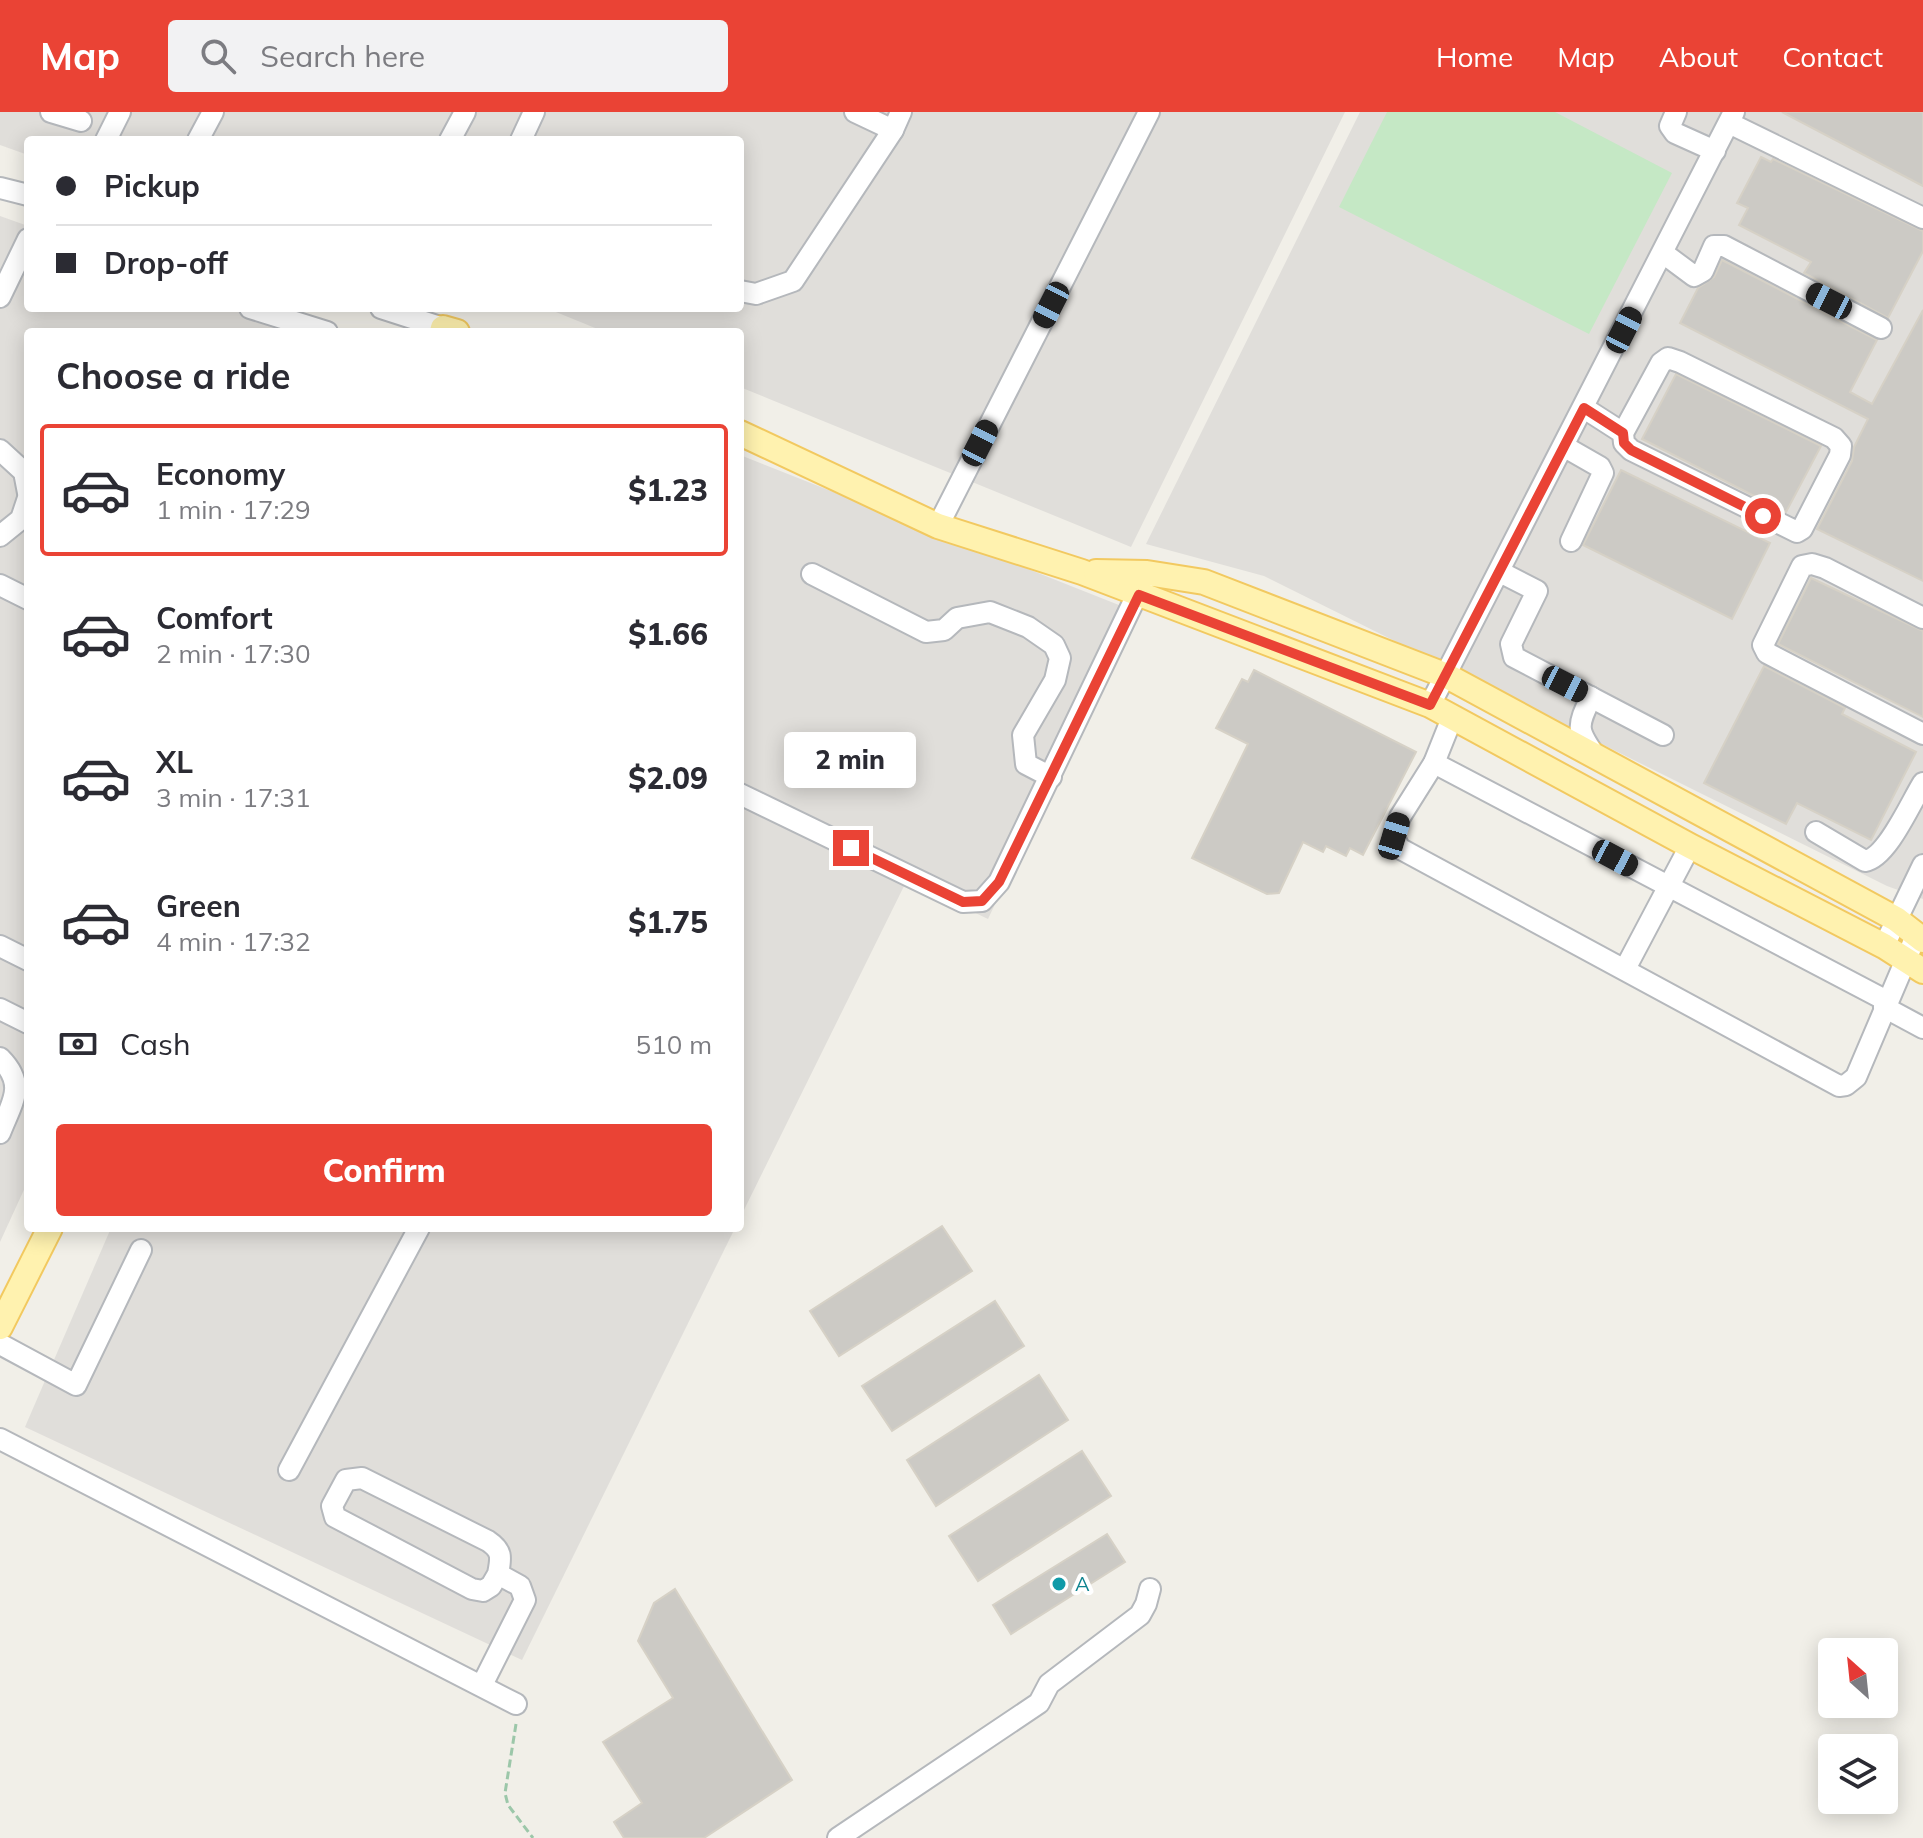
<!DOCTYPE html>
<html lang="en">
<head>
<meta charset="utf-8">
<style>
	:root { --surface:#fff; --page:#f2f2f3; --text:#2b2b33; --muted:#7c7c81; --line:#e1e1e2; --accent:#ea4335 }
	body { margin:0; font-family:Mulish,sans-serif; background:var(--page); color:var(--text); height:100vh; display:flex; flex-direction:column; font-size:30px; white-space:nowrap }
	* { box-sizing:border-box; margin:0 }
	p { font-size:26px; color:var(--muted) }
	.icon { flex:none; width:44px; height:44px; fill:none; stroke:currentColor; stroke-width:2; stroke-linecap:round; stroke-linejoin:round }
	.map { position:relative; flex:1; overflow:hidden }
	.sheet { position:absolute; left:24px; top:216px; width:720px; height:904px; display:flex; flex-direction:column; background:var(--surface); border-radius:8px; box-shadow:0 4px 20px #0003 }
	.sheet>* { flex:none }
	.top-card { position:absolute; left:24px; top:24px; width:720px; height:176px; border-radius:8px; box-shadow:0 4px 20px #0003; display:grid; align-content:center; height:176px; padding:0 32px; background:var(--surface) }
	.needle { width:52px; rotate:333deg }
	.tools { position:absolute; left:1818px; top:1526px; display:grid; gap:16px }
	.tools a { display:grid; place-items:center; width:80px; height:80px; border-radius:8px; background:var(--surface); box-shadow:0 4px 20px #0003; font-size:40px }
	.end { position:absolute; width:36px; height:36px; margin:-18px; border:10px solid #ea4335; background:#fff; box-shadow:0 0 0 4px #fff }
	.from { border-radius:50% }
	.bubble { position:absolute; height:56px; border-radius:8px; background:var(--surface); box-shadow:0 4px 20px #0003; font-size:26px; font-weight:800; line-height:56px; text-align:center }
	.car { position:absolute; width:24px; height:48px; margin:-24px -12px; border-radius:10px; box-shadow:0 0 6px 2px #0007; background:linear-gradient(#222 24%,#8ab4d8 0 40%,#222 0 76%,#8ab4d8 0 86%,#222 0) }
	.top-card b { display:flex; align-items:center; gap:28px; height:76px; font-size:30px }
	.top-card b+b { border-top:2px solid var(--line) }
	.top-card i { width:20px; height:20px; background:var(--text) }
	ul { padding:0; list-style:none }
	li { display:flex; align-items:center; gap:24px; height:132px; margin:0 16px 12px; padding:0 16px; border:4px solid transparent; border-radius:8px }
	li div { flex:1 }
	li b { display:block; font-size:30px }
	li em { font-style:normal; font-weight:800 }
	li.selected { border-color:var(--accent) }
	li>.icon { width:72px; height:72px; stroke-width:1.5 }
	h2 { padding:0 32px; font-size:36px; line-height:96px }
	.pay { display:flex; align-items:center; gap:20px; height:88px; padding:0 32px; font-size:30px }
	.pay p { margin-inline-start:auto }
	.cta { display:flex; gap:16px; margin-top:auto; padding:16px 32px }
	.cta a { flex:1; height:92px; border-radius:8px; background:var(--accent); color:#fff; font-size:32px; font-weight:800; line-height:92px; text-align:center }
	header { display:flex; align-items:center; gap:48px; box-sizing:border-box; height:112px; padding:0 40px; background:var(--accent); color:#fff }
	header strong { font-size:38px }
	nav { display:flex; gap:44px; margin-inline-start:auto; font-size:28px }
	.search { width:560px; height:72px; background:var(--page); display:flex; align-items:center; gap:20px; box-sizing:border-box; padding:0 28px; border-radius:8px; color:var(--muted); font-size:30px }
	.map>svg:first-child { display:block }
	.industrial { fill:#e0deda }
	.green { fill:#c5e8c5 }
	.building { fill:#cccac5; stroke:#d6d1c6; stroke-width:2 }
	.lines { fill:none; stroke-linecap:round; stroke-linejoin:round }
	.minor-casing { stroke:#b5b8bc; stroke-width:24 }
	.major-casing { stroke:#f2c960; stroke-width:28 }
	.path { stroke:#9cc7a9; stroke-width:3; stroke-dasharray:8 4; stroke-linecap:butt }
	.minor { stroke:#fff; stroke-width:20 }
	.major { stroke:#fff2af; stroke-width:24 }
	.route { stroke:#ea4335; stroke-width:10 }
	.culture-dot { fill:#0f9aa8; stroke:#fff; stroke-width:3 }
	.labels { text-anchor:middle; stroke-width:8; stroke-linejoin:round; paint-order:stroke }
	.culture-label { font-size:20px; fill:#0d838f; stroke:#fff; text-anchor:start }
</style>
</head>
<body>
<header>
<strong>Map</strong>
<div class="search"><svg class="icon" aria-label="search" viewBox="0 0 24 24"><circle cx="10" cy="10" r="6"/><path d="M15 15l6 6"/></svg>Search here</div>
<nav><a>Home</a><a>Map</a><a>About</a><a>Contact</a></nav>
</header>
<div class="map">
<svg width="1923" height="1726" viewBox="0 0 1923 1726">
	<rect width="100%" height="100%" fill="#f1efe8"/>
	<!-- industrial -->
	<g class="industrial">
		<polygon points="0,0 1345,0 1131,435 740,275 740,220 605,220 546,196 740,196 740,28 28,28 28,43 0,33"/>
		<polygon points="1360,0 1923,0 1923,787 1887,774 1264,464 1146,432"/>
		<polygon points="0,104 28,114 28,196 264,196 333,220 28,220 28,1069 0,1130"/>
		<polygon points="740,343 1134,499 988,807 907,768 740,1106"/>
		<polygon points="111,1116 735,1116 522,1548 25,1315"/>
	</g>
	<!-- green -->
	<polygon class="green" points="1387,0 1555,0 1672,61 1589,222 1339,95"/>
	<!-- building -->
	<g class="building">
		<polygon points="1782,0 1923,0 1923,74"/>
		<polygon points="1761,45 1771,50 1773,47 1923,119 1923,139 1888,206 1804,161 1811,150 1739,113 1748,96 1737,91"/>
		<polygon points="1722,148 1877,228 1850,280 1872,292 1923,198 1923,469 1817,417 1852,349 1854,335 1868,307 1680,211 1698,176 1714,165"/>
		<polygon points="1676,262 1821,334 1786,400 1642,327"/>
		<polygon points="1621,358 1770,431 1732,507 1583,433"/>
		<polygon points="1811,466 1923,519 1923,605 1778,532"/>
		<polygon points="1764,554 1845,596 1842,602 1916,640 1871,728 1797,691 1786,712 1704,671"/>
		<polygon points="1254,558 1416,640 1363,743 1350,736 1346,744 1326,734 1323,740 1303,730 1279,781 1267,782 1192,746 1248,632 1216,616 1242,567 1248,570"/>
		<polygon points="942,1114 972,1159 839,1244 810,1199"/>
		<polygon points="995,1189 1024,1234 892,1319 862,1274"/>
		<polygon points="1039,1263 1068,1308 936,1394 907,1348"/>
		<polygon points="1082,1339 1111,1384 978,1469 949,1424"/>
		<polygon points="1107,1422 1125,1450 1011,1522 993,1493"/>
		<polygon points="675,1477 792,1668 704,1726 624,1726 614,1710 642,1691 603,1630 673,1586 638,1529 654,1491"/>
	</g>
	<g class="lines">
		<defs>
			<g id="minor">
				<polyline points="51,0 81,9"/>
				<polyline points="855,0 893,18"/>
				<polyline points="1676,0 1670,14 1675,21 1715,39"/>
				<polyline points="1729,11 1923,106"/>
				<polyline points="106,28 120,0"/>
				<polyline points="198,28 213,0"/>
				<polyline points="450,28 465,0"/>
				<polyline points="521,28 534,0"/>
				<polyline points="0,76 28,83"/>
				<polyline points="1663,141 1694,164 1703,159 1714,134 1724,134 1881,216"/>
				<polyline points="740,179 756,182 793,169 893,18 901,0"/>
				<polyline points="0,185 28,127"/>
				<polyline points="250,196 327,220"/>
				<polyline points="381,196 443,216"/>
				<polyline points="1584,296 1623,321 1624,331 1631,338 1797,420 1802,417 1840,343 1841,334 1834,326 1680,250 1668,246 1661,251 1623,321"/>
				<polyline points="1565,335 1600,355 1603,361 1571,429"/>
				<polyline points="0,338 24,360 28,381"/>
				<polyline points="938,414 1149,0"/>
				<polyline points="0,424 21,407 28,386"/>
				<polyline points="1500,460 1537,479 1511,532 1514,545 1663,623"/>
				<polyline points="812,462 926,520 944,518 957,506 990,500 1028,515 1054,533 1060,546 1055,568 1023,623 1026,652 1051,665"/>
				<polyline points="0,473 28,487"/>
				<polyline points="1923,506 1825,456 1812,452 1802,454 1763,533 1767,541 1923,622"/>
				<path d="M1591,585c-14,30 -15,32 5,60"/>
				<polyline points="1430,593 1734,0"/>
				<polyline points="1452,606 1434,651 1400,705 1394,724 1399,736 1839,974 1846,973 1856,965 1916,824"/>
				<polyline points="1434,651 1887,889"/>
				<polyline points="740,682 963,790 982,789 999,770 1144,468"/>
				<path d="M1816,720l49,29c22,-3 46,-59 58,-78"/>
				<polyline points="0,834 28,848"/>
				<polyline points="1884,834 1923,753"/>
				<polyline points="1625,857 1690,734"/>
				<polyline points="1884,895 1923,916"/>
				<polyline points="0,897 28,911"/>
				<path d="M0,946c27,27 12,44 0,75"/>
				<polyline points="0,1232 76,1273 141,1138"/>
				<polyline points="0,1327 516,1592"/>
				<polyline points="289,1358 419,1116"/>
				<path d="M482,1573l43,-85 -5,-14 -22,-12 -7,12 -8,5 -11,-2 -137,-72 -3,-11 14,-26 16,-2 126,63c15,10 13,17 10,33"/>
				<polyline points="838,1726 1039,1591 1049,1572 1140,1503 1146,1492 1150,1477"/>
			</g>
			<g id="major">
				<polyline points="442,220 443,216 457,220"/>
				<polyline points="740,321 938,414 1082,460 1430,593 1690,734 1884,834 1923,859"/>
				<polyline points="1096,460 1147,461 1204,470 1447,564 1896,807 1923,828"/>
				<polyline points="0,1215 50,1116"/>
			</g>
		</defs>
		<!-- minor casing -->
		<use href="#minor" class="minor-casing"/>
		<!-- major casing -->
		<use href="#major" class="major-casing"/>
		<!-- path -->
		<polyline class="path" points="516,1612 505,1681 508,1693 533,1726"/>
		<!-- minor -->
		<use href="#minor" class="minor"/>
		<!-- major -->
		<use href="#major" class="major"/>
	</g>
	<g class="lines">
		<!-- route -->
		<polyline class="route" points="851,736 963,790 982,789 999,770 1139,483 1430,593 1584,296 1623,321 1624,331 1631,338 1763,404"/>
	</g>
	<!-- markers -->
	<circle class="culture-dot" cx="1059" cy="1472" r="8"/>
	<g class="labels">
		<!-- culture labels -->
		<g class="culture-label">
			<text x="1075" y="1479">A</text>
		</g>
	</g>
</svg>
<div class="tools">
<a><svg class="needle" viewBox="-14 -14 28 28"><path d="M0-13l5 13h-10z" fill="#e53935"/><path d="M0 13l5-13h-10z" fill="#7c7c81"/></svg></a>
<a><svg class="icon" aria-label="layers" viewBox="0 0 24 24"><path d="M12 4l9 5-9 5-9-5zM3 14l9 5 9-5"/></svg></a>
</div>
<i class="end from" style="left:1763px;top:404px"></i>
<i class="end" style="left:851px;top:736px"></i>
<div class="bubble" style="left:784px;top:620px;width:132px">2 min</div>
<i class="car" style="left:1829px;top:189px;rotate:297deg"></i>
<i class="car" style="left:1051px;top:193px;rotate:207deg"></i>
<i class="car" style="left:1624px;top:218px;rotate:27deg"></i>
<i class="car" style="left:980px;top:331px;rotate:27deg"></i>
<i class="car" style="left:1565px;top:572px;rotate:117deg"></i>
<i class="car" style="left:1394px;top:724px;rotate:17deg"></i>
<i class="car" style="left:1615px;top:746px;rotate:118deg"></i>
<div class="top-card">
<b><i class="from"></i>Pickup</b>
<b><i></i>Drop-off</b>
</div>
<section class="sheet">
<h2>Choose a ride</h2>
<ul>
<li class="selected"><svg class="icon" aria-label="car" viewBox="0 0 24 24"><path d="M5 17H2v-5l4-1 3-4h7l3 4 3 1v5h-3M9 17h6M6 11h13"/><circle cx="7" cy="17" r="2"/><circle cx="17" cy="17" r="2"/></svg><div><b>Economy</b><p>1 min · 17:29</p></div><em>$1.23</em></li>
<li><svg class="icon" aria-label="car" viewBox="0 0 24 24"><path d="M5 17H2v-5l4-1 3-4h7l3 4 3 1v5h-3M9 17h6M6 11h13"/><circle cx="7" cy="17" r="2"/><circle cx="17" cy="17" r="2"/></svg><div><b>Comfort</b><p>2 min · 17:30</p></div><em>$1.66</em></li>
<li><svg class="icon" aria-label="car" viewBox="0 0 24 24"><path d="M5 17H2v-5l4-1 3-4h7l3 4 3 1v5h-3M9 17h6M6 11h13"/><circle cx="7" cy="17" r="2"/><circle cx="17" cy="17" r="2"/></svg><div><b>XL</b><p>3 min · 17:31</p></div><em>$2.09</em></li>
<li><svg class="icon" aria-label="car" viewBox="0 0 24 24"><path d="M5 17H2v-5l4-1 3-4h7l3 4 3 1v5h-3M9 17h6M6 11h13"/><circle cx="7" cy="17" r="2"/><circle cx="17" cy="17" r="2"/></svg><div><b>Green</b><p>4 min · 17:32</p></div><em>$1.75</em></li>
</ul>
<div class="pay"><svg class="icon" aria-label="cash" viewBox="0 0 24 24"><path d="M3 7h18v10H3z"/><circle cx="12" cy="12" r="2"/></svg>Cash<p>510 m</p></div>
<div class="cta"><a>Confirm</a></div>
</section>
</div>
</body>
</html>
